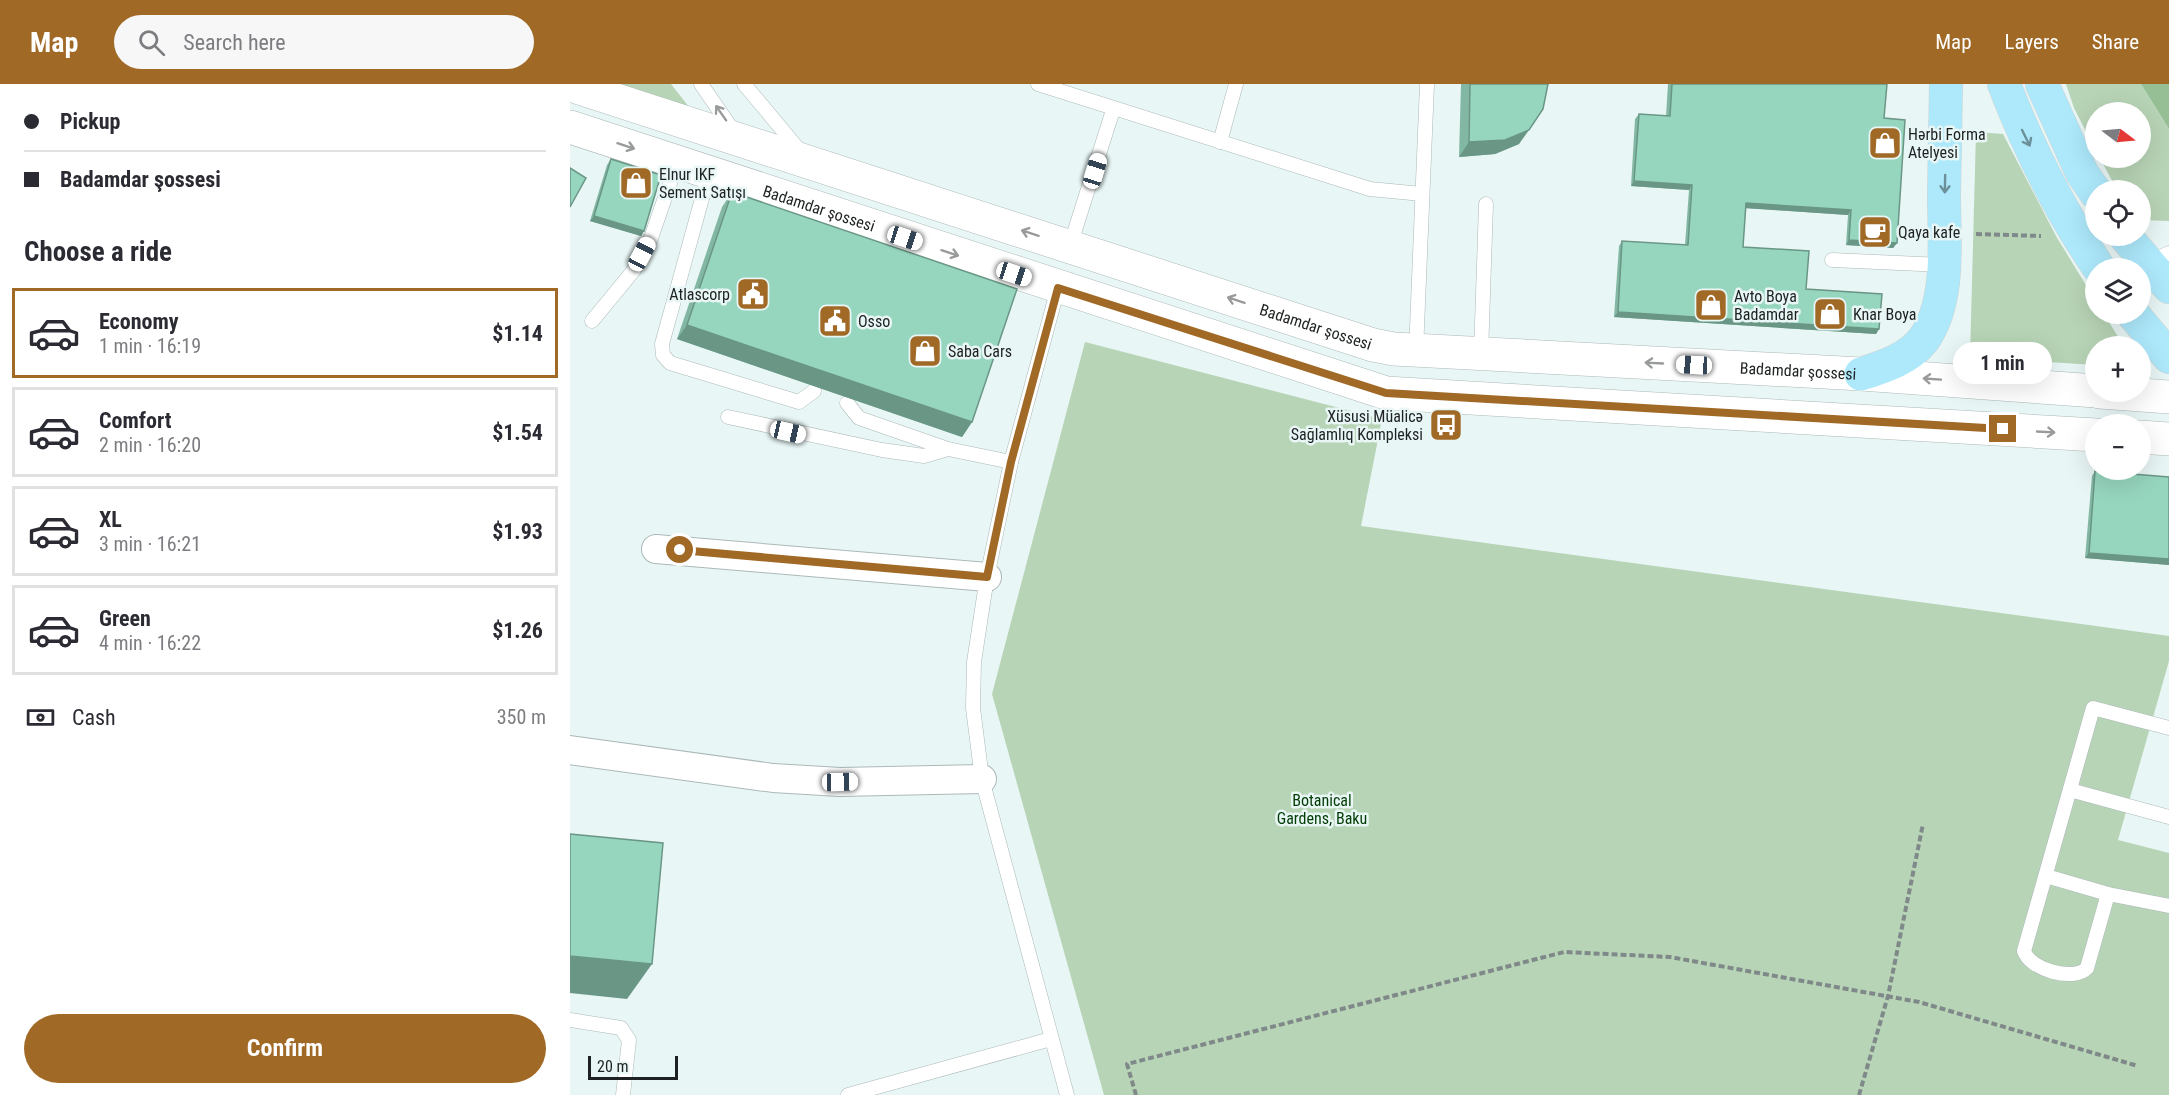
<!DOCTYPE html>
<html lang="en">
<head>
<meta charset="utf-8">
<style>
	:root { --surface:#fff; --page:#f7f7f7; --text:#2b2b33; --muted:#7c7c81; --line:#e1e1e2; --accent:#a16926 }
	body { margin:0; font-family:"Roboto Condensed",sans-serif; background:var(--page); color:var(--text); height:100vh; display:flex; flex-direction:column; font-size:22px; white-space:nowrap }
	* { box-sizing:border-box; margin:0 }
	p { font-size:20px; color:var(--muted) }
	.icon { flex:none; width:33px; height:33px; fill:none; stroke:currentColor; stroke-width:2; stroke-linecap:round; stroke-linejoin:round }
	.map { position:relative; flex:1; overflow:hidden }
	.side { display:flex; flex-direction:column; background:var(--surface); width:570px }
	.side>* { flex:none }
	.top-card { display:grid; align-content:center; height:132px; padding:0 24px; background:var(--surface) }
	.needle { width:39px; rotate:106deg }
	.controls { position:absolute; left:1515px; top:18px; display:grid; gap:12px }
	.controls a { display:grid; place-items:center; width:66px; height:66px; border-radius:50%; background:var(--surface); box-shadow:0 6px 24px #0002; font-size:30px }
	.scale { position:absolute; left:18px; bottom:15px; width:90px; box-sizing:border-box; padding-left:6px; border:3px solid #1d2121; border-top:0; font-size:16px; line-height:21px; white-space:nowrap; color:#1d2121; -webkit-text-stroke:4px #e8f6f5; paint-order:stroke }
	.end { position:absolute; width:27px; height:27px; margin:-14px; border:8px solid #a16926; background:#fff; box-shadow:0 0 0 3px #fff }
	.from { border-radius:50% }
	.bubble { position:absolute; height:42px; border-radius:21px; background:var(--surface); box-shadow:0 6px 24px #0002; font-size:20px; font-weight:700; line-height:42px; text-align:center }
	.car { position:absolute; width:18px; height:36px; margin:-18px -9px; border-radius:8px; box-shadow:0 0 4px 2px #0007; background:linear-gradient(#fff 24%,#345 0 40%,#fff 0 76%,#345 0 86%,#fff 0) }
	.top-card b { display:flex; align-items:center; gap:21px; height:57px; font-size:22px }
	.top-card b+b { border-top:2px solid var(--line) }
	.top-card i { width:15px; height:15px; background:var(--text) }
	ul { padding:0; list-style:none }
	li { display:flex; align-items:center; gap:18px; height:90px; margin:0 12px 9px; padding:0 12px; border:3px solid var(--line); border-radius:0px }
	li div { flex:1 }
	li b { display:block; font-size:22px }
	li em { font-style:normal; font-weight:700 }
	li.on { border-color:var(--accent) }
	li>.icon { width:54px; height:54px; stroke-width:1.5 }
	h2 { padding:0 24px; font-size:27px; line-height:72px }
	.pay { display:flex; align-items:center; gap:15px; height:66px; padding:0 24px; font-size:22px }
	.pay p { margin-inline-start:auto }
	.button { display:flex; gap:12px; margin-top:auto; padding:12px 24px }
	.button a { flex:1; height:69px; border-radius:36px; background:var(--accent); color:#fff; font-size:24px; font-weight:700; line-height:69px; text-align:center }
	header { display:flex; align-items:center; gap:36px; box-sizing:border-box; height:84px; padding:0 30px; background:var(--accent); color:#fff }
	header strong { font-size:28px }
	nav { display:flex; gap:33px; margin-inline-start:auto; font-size:21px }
	.search { width:420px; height:54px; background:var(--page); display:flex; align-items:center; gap:15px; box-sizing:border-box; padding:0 21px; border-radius:33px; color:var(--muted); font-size:22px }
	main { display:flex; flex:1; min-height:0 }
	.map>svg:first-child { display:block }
	.green { fill:#b8d4b6 }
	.forest { fill:#97bf95 }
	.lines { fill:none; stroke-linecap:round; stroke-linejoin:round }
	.service-casing { stroke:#acb9b8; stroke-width:15 }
	.minor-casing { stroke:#acb9b8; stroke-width:30 }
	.secondary-casing { stroke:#acb9b8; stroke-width:34 }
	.primary-casing { stroke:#d2d3d3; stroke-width:34 }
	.path { stroke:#808989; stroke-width:4; stroke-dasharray:6 3; stroke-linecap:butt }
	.service { stroke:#fff; stroke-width:14 }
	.minor { stroke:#fff; stroke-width:28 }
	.secondary { stroke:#fff; stroke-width:33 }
	.primary { stroke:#ade9fb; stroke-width:33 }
	.wall { fill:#82b8a3 }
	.shaded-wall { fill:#6a9685 }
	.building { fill:#97d6be; stroke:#6a9685; stroke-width:1.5 }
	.oneway { stroke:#999b9b }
	.oneway2 { stroke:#6c8f99 }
	.route { stroke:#a16926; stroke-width:8 }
	.labels { text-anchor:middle; stroke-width:5; stroke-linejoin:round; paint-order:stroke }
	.poi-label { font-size:16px; fill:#1d2121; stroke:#e8f6f5; text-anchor:start }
	.street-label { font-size:16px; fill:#1d2121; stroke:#e8f6f5 }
	.park-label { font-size:16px; fill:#003c03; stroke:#e8f6f5 }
</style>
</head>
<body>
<header>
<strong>Map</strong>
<div class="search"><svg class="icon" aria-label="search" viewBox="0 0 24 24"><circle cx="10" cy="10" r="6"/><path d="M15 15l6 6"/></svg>Search here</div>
<nav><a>Map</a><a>Layers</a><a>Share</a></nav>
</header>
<main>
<section class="side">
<div class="top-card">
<b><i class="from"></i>Pickup</b>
<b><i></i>Badamdar şossesi</b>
</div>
<h2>Choose a ride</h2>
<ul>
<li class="on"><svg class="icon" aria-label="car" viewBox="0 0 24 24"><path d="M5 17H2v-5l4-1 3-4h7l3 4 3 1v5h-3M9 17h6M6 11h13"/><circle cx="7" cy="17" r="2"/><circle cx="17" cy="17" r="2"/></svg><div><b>Economy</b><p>1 min · 16:19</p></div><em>$1.14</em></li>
<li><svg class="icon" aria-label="car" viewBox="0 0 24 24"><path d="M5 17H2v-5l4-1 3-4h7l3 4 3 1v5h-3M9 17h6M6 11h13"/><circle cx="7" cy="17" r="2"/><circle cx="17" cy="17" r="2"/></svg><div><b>Comfort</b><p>2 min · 16:20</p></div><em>$1.54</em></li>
<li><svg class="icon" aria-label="car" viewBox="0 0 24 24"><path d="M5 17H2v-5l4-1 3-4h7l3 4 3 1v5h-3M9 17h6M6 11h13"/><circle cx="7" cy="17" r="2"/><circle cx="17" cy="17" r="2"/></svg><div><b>XL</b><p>3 min · 16:21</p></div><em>$1.93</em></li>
<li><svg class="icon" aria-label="car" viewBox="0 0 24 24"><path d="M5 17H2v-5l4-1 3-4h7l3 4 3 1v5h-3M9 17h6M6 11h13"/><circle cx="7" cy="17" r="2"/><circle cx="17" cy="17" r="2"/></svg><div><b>Green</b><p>4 min · 16:22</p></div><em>$1.26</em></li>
</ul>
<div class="pay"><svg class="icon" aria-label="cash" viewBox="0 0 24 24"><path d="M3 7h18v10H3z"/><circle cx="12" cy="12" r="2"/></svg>Cash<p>350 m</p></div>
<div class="button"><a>Confirm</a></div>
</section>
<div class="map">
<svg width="1599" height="1011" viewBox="0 0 1599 1011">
	<rect width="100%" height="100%" fill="#e8f6f5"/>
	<!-- green -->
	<g class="green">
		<polygon points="47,0 101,0 119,23"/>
		<polygon points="1496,0 1571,0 1599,45 1599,137 1572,136 1570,106 1547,106 1530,74 1570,74 1570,28 1526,28 1525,65 1504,24"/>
		<polygon points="1406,48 1433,50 1486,152 1525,216 1526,230 1534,230 1552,259 1552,262 1526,262 1525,281 1400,273"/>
		<polygon points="515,258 812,335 791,442 1599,552 1599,577 1548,756 1599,769 1599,1011 534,1011 422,610"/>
	</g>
	<!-- forest -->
	<polygon class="forest" points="1571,0 1599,0 1599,45"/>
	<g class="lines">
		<defs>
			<g id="service">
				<polyline points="131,0 164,48"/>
				<polyline points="174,0 230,67"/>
				<polyline points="468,0 800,105 852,110"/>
				<polyline points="650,58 666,0"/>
				<polyline points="139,89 92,260 93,271 100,279 229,318 244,307"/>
				<polyline points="500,162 543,26"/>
				<polyline points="1262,176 1373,181"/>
				<polyline points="1579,178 1599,169"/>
				<polyline points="488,204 441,378 417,493 404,578 403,624 412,695 497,1011"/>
				<polyline points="22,237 64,186 81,154 107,79"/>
				<polyline points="846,268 857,0"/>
				<polyline points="911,270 916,120"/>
				<polyline points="277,319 289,334 378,365"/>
				<polyline points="158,333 312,366 354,372 378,365 441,378"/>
				<polyline points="1500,706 1599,733"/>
				<polyline points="1476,792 1538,810 1599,822"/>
				<path d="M1538,810l-21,74c-13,14 -57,2 -63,-17l69,-243 76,20"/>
				<polyline points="0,936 51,944 59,956 53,1011"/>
				<polyline points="278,1011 481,955"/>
			</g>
			<g id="minor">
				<polyline points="86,465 417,493"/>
				<polyline points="0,666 203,694 270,698 412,695"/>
			</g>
			<g id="secondary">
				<path id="s1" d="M0,1l803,260 21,4 467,25 235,17"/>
				<path id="s2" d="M0,43l816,266 710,42"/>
				<polyline points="1530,308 1599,313"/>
				<polyline points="1570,353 1599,355"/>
			</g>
			<g id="primary">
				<path d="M1434,0c25,65 56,127 95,184"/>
				<polyline points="1472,0 1512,89 1526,109"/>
				<polyline points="1555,152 1599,203"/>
				<polyline points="1563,230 1599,273"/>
				<path d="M1291,290c22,-7 48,-15 63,-35 27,-39 20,-99 20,-144 1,-37 1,-74 2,-111"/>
			</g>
		</defs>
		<!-- service casing -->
		<use href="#service" class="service-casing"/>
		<!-- minor casing -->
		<use href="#minor" class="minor-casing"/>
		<!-- secondary casing -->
		<use href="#secondary" class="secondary-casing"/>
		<!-- primary casing -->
		<use href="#primary" class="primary-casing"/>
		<!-- path -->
		<g class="path">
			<polyline points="1406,150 1471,152"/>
			<polyline points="566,1011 557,980 994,868 1100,873 1349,918 1568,982"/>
			<polyline points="1289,1011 1318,912 1353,740"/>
		</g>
		<!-- service -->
		<use href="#service" class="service"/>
		<!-- minor -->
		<use href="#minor" class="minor"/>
		<!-- secondary -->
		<use href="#secondary" class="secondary"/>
		<!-- primary -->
		<use href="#primary" class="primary"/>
	</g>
	<!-- wall -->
	<g class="wall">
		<polygon points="891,0 978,0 949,60 925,70 889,73"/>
		<polygon points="1098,0 1317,0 1314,34 1327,159 1323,164 1276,161 1278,131 1176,124 1173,163 1236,205 1309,245 1306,250 1044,233 1049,162 1052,157 1115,161 1119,106 1061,102 1065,35 1069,30 1096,32"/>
		<polygon points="41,75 74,147 71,152 20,137 37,81"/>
		<polygon points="162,108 402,338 392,353 107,255 152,123"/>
		<polygon points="1525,387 1599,393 1599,481 1515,474 1522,392"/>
	</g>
	<!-- shaded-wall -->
	<g class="shaded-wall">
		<polygon points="959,46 949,60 925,70 889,73 899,58"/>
		<polygon points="1064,97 1122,101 1119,106 1061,102"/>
		<polygon points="1176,119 1281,126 1278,131 1173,124"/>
		<polygon points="24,132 74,147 71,152 20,137"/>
		<polygon points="1279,156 1327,159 1323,164 1276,161"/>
		<polygon points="1048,228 1309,245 1306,250 1044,233"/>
		<polygon points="117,241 402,338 392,353 107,255"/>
		<polygon points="1519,469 1599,475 1599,481 1515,474"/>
		<polygon points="0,872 82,880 57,915 0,909"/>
	</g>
	<!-- building -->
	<g class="building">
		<polygon points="900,0 978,0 973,25 959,46 935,56 899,58"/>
		<polygon points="1102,0 1317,0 1314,34 1335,36 1327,159 1279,156 1281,126 1176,119 1173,163 1239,167 1236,205 1312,210 1309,245 1048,228 1052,157 1118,161 1122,101 1064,97 1069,30 1100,32"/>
		<polygon points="41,75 91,91 74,147 24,132"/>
		<polygon points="0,84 16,94 0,123"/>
		<polygon points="162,108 447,205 402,338 117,241"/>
		<polygon points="1525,387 1599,393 1599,475 1519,469"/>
		<polygon points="0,750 93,759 82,880 0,872"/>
	</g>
	<!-- one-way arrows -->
	<defs><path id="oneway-shaft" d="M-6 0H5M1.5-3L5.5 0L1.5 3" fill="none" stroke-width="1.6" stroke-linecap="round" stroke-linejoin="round" transform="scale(1.5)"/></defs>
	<g class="oneway">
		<use href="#oneway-shaft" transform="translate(151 29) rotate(-125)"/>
		<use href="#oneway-shaft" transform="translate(56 62) rotate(18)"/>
		<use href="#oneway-shaft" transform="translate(460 149) rotate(-162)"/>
		<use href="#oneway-shaft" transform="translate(380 169) rotate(18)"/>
		<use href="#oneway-shaft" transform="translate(666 216) rotate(-162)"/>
		<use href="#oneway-shaft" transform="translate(1084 279) rotate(-177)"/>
		<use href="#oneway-shaft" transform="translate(1362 295) rotate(-176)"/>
		<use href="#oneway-shaft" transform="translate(1476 348) rotate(3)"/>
	</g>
	<g class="oneway2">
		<use href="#oneway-shaft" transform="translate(1456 54) rotate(64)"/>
		<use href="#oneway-shaft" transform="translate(1375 100) rotate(91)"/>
	</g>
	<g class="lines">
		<!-- route -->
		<polyline class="route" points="110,466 417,493 441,378 488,204 816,309 1433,345"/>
	</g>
	<!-- icons -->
	<defs>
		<symbol id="shop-square" viewBox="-11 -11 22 22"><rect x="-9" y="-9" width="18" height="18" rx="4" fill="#a16926" stroke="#e8f6f5"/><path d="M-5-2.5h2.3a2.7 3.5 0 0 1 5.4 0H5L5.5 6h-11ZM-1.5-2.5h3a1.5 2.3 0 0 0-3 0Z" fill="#fff"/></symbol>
		<symbol id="cafe-square" viewBox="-11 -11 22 22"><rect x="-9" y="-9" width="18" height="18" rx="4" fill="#a16926" stroke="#e8f6f5"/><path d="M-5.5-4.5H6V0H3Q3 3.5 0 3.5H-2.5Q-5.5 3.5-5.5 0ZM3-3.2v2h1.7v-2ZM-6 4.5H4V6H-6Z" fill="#fff"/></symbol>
		<symbol id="civic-square" viewBox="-11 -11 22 22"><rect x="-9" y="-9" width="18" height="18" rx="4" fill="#a16926" stroke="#e8f6f5"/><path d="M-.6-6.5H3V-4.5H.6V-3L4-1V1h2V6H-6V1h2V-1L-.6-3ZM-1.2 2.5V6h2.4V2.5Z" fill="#fff"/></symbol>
		<symbol id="bus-square" viewBox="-11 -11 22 22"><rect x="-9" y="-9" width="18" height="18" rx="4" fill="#a16926" stroke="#e8f6f5"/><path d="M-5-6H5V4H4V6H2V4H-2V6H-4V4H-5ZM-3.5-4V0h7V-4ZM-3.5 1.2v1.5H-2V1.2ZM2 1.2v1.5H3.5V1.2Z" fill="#fff"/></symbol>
	</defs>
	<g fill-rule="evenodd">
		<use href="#shop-square" x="1296" y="40" width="38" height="38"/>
		<use href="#shop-square" x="47" y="80" width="38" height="38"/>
		<use href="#cafe-square" x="1286" y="129" width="38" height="38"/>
		<use href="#civic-square" x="164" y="191" width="38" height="38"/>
		<use href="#shop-square" x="1122" y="202" width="38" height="38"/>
		<use href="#shop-square" x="1241" y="211" width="38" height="38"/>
		<use href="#civic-square" x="246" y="218" width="38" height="38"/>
		<use href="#shop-square" x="336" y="248" width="38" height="38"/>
		<use href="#bus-square" x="857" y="322" width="38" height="38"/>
	</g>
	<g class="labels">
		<!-- poi labels -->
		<g class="poi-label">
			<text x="1338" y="56">Hərbi Forma<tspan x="1338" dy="18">Atelyesi</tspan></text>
			<text x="89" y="96">Elnur IKF<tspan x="89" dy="18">Sement Satışı</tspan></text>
			<text x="1328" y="154">Qaya kafe</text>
			<text x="160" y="216" text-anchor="end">Atlascorp</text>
			<text x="1164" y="218">Avto Boya<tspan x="1164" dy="18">Badamdar</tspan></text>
			<text x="1283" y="236">Knar Boya</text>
			<text x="288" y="243">Osso</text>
			<text x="378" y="273">Saba Cars</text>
			<text x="853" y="338" text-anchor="end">Xüsusi Müalicə<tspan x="853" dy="18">Sağlamlıq Kompleksi</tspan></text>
		</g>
		<!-- street labels -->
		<g class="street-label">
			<text dy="6" stroke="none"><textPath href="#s2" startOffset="262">Badamdar şossesi</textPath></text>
			<text dy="6" stroke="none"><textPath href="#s1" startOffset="784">Badamdar şossesi</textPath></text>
			<text dy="6" stroke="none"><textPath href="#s1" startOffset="1270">Badamdar şossesi</textPath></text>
		</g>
		<!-- park labels -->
		<g class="park-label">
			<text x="752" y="722">Botanical<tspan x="752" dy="18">Gardens, Baku</tspan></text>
		</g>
	</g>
</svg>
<div class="controls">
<a><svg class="needle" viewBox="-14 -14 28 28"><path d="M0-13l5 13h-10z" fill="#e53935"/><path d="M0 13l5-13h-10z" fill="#7c7c81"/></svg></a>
<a><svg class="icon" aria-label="locate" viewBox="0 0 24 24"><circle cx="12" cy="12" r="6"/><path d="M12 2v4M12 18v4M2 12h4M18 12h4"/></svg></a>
<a><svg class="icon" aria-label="layers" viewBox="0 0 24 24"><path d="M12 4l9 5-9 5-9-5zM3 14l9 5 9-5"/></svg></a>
<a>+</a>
<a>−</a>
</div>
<div class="scale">20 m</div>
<i class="end from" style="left:110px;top:466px"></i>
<i class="end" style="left:1433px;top:345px"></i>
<div class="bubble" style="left:1383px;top:258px;width:99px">1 min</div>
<i class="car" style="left:525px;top:87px;rotate:17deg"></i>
<i class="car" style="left:335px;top:154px;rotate:108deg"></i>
<i class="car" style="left:72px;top:170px;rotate:28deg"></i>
<i class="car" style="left:444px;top:190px;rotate:108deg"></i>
<i class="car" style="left:1124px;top:281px;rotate:273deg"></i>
<i class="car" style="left:218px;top:348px;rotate:103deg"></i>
<i class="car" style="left:270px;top:698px;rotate:89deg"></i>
</div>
</main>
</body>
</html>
